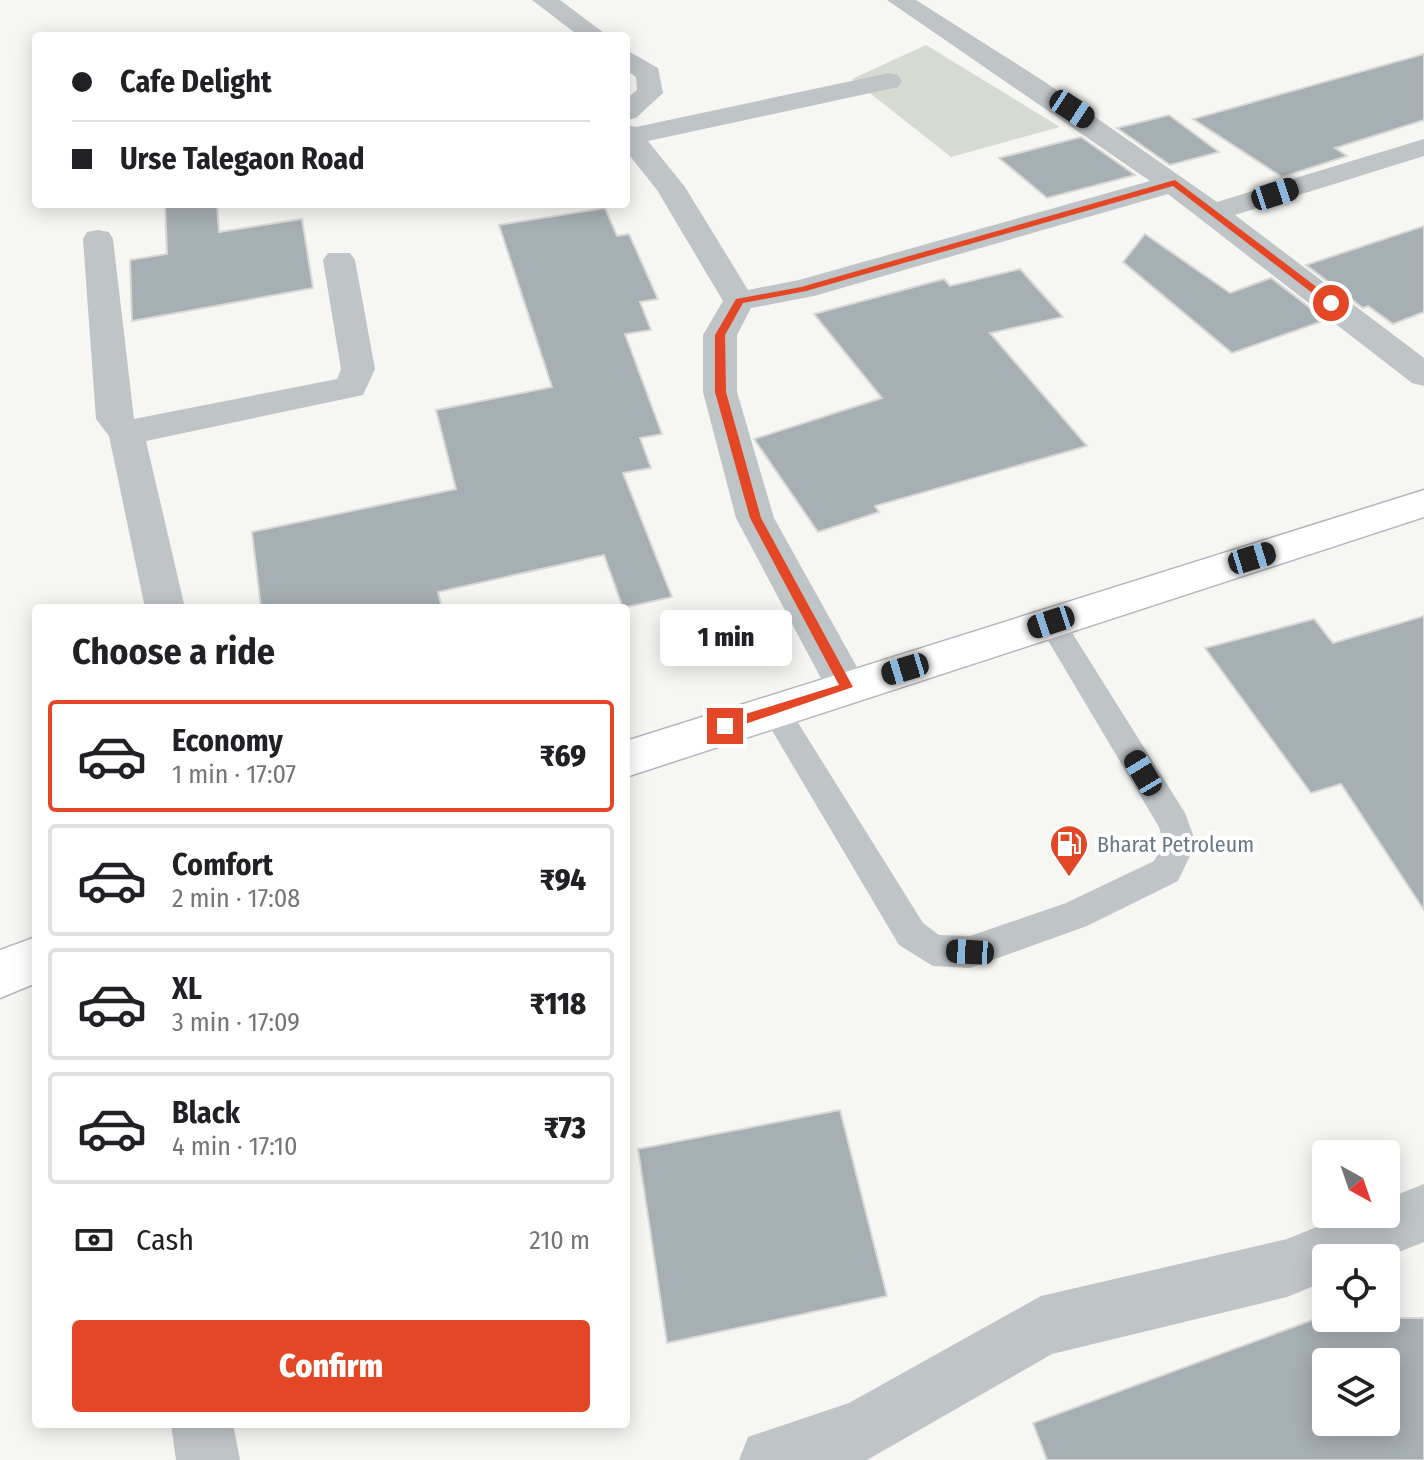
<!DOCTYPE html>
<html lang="en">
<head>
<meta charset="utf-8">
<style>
	:root { --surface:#fff; --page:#f2f2f2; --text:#202124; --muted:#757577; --line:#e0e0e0; --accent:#e44725 }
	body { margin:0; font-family:"Fira Sans Condensed",sans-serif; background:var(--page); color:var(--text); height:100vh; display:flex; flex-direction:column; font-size:30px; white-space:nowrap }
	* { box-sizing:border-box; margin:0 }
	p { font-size:26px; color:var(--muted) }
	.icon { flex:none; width:44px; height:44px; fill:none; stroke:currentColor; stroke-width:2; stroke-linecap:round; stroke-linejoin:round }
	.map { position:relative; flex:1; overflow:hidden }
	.panel { position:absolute; left:32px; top:604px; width:598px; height:824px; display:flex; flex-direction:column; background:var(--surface); border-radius:8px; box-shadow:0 4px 20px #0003 }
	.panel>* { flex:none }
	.top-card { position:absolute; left:32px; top:32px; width:598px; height:176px; border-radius:8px; box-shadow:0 4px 20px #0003; display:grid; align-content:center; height:176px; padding:0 40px; background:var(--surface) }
	.needle { width:52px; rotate:140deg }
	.fabs { position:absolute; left:1312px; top:1140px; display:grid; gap:16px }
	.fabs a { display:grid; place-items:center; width:88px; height:88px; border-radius:8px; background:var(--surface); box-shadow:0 4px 20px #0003; font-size:40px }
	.end { position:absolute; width:36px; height:36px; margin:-18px; border:10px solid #e44725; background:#fff; box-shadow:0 0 0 4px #fff }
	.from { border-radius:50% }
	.bubble { position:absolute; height:56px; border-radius:8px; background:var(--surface); box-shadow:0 4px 20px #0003; font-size:26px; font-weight:800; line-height:56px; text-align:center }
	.car { position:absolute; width:24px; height:48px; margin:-24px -12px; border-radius:10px; box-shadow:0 0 6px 2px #0007; background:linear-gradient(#222 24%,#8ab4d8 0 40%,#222 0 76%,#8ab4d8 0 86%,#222 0) }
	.top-card b { display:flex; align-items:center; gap:28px; height:76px; font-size:30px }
	.top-card b+b { border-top:2px solid var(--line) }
	.top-card i { width:20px; height:20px; background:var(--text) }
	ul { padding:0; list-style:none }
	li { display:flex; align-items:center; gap:24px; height:112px; margin:0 16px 12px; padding:0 24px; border:4px solid var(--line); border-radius:8px }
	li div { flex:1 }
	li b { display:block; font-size:30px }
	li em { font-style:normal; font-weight:800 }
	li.active { border-color:var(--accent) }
	li>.icon { width:72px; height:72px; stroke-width:1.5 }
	h2 { padding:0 40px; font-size:36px; line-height:96px }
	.pay { display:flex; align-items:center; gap:20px; height:88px; padding:0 40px; font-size:30px }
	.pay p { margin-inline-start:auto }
	.primary-button { display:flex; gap:16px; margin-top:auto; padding:16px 40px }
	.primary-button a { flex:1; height:92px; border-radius:8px; background:var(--accent); color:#fff; font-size:32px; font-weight:800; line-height:92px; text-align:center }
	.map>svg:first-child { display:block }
	.green { fill:#d6dbd2 }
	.building { fill:#a6afb4; stroke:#d8d8d5; stroke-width:2; fill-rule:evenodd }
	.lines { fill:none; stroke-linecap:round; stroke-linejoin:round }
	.trunk-casing { stroke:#b3b7ba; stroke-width:3 }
	.service { fill:#bfc4c7; fill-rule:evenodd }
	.minor { fill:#bfc4c7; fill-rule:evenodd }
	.trunk { fill:#fff; fill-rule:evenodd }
	.route { fill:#e44725 }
	.labels { text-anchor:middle; stroke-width:8; stroke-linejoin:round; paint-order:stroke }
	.poi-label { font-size:22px; fill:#657884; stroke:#fff; text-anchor:start }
</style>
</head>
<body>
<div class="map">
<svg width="1424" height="1460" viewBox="0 0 1424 1460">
	<rect width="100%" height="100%" fill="#f6f6f3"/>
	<!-- green -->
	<polygon class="green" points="926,45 1060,127 951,157 852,79"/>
	<!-- building -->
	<g class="building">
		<polygon points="1424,54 1424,120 1335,148 1347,156 1282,177 1193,119"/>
		<polygon points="1169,115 1219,152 1170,165 1117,128"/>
		<polygon points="1081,137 1135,175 1047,198 999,158"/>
		<polygon points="165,204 217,204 219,232 302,219 313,288 132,321 130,260 167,254"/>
		<polygon points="605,208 617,236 629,234 658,299 640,302 651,330 625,334 662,434 640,438 651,468 623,473 672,597 623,608 604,555 438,592 442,608 261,608 252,532 456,489 436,410 552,387 499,225"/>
		<polygon points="1424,226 1424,312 1393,324 1368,306 1363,308 1306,265"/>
		<polygon points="1145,234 1230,293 1271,278 1326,320 1232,353 1123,262"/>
		<polygon points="1020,269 1063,317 990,333 1087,446 875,506 879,512 818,532 754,439 882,398 814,314 944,279 950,286"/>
		<polygon points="1424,616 1424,910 1341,784 1311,793 1205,648 1314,619 1333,643"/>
		<polygon points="840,1110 887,1296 667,1343 638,1149"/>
		<path d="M1318,1318h106v142h-377l-14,-37zM1326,1362h60v60h-60z"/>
	</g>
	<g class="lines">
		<defs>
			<g id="trunk">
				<polygon points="1424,490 1424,517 626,777 626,741"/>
				<polygon points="36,937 36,983 0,998 0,950"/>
			</g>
		</defs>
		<!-- trunk casing -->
		<use href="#trunk" class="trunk-casing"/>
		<!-- service -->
		<polygon class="service" points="1051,611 1061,615 1185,813 1196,843 1178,881 1087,926 970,968 933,966 899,945 760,710 765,702 775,698 785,702 923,923 939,935 970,936 1066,903 1154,861 1164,843 1159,827 1037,622 1041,615"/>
		<!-- minor -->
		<g class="minor">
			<polygon points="532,0 560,0 608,36 579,36"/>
			<polygon points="887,0 916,0 1045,82 1217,202 1424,139 1424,156 1235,215 1424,358 1424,386 1412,383 1168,194 814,296 751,308 737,335 737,392 774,518 868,687 862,699 847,704 832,699 736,518 703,392 703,335 723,301 657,190 626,151 626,125 636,127 889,73 898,75 902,81 898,87 648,141 685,187 748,290 799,280 1150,181"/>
			<polygon points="626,50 658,68 663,93 636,118 626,120 626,99 637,90 636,77 626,70"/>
			<polygon points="98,230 109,232 113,239 134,419 337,379 341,369 323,260 328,253 350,253 355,260 375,369 363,395 146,441 185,608 145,608 109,436 96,419 83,239 87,232"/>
			<polygon points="1424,1184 1424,1242 1384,1258 1326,1258 1326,1281 1287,1297 1052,1354 867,1460 739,1460 748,1437 849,1403 1041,1296 1287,1239 1349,1214 1386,1214 1386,1199"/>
			<polygon points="171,1424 233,1424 240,1460 176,1460"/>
		</g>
		<!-- trunk -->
		<use href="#trunk" class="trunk"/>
	</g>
	<!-- route -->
	<polygon class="route" points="1175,180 1335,301 1335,305 1328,305 1173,186 806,291 743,303 725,335 726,392 761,518 853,687 725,731 720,730 720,722 839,685 750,518 715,392 715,335 736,299 801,287"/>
	<!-- icons -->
	<defs>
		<symbol id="fuel-pin" viewBox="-11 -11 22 30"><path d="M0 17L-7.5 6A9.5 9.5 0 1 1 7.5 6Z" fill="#e44725" stroke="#fff"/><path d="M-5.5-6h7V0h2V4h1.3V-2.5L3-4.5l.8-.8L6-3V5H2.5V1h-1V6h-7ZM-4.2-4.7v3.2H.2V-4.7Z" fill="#fff"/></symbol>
	</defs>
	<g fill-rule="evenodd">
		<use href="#fuel-pin" x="1047" y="822" width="44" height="60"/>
	</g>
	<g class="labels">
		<!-- poi labels -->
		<g class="poi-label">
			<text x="1097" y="852">Bharat Petroleum</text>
		</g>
	</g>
</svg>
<div class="fabs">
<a><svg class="needle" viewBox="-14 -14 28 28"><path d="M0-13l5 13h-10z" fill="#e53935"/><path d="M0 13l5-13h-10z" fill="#757577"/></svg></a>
<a><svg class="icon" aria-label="locate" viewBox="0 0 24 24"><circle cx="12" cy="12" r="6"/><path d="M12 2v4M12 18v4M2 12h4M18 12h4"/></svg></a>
<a><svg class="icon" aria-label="layers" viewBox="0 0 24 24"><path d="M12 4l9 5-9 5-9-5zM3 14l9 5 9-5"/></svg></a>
</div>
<i class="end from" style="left:1331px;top:303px"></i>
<i class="end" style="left:725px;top:726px"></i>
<div class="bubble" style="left:660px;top:610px;width:132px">1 min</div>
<i class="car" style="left:1072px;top:109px;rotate:123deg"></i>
<i class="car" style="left:1275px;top:194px;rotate:72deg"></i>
<i class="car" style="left:1252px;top:558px;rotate:73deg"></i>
<i class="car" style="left:1051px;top:622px;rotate:252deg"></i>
<i class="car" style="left:905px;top:669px;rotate:253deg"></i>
<i class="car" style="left:1143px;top:773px;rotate:329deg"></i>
<i class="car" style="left:970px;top:952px;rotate:273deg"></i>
<div class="top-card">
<b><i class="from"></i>Cafe Delight</b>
<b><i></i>Urse Talegaon Road</b>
</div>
<section class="panel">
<h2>Choose a ride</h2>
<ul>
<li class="active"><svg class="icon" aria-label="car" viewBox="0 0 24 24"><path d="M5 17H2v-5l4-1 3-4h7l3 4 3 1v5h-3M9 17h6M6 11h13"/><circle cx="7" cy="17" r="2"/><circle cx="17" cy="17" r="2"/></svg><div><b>Economy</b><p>1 min · 17:07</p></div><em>₹69</em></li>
<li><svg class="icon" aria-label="car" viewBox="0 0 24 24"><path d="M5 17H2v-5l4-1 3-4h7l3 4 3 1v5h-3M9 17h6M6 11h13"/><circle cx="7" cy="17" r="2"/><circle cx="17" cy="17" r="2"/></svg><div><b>Comfort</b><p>2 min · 17:08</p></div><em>₹94</em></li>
<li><svg class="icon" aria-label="car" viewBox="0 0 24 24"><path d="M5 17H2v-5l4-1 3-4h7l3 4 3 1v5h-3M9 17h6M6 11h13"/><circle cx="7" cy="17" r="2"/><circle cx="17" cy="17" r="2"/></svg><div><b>XL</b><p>3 min · 17:09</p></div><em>₹118</em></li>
<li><svg class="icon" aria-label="car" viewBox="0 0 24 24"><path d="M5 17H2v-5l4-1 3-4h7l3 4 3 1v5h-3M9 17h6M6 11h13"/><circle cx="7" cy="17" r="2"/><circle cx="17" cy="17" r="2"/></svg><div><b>Black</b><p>4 min · 17:10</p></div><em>₹73</em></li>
</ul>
<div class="pay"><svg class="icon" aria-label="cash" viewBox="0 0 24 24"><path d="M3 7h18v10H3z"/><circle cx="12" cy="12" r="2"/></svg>Cash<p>210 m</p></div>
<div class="primary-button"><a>Confirm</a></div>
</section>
</div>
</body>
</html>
